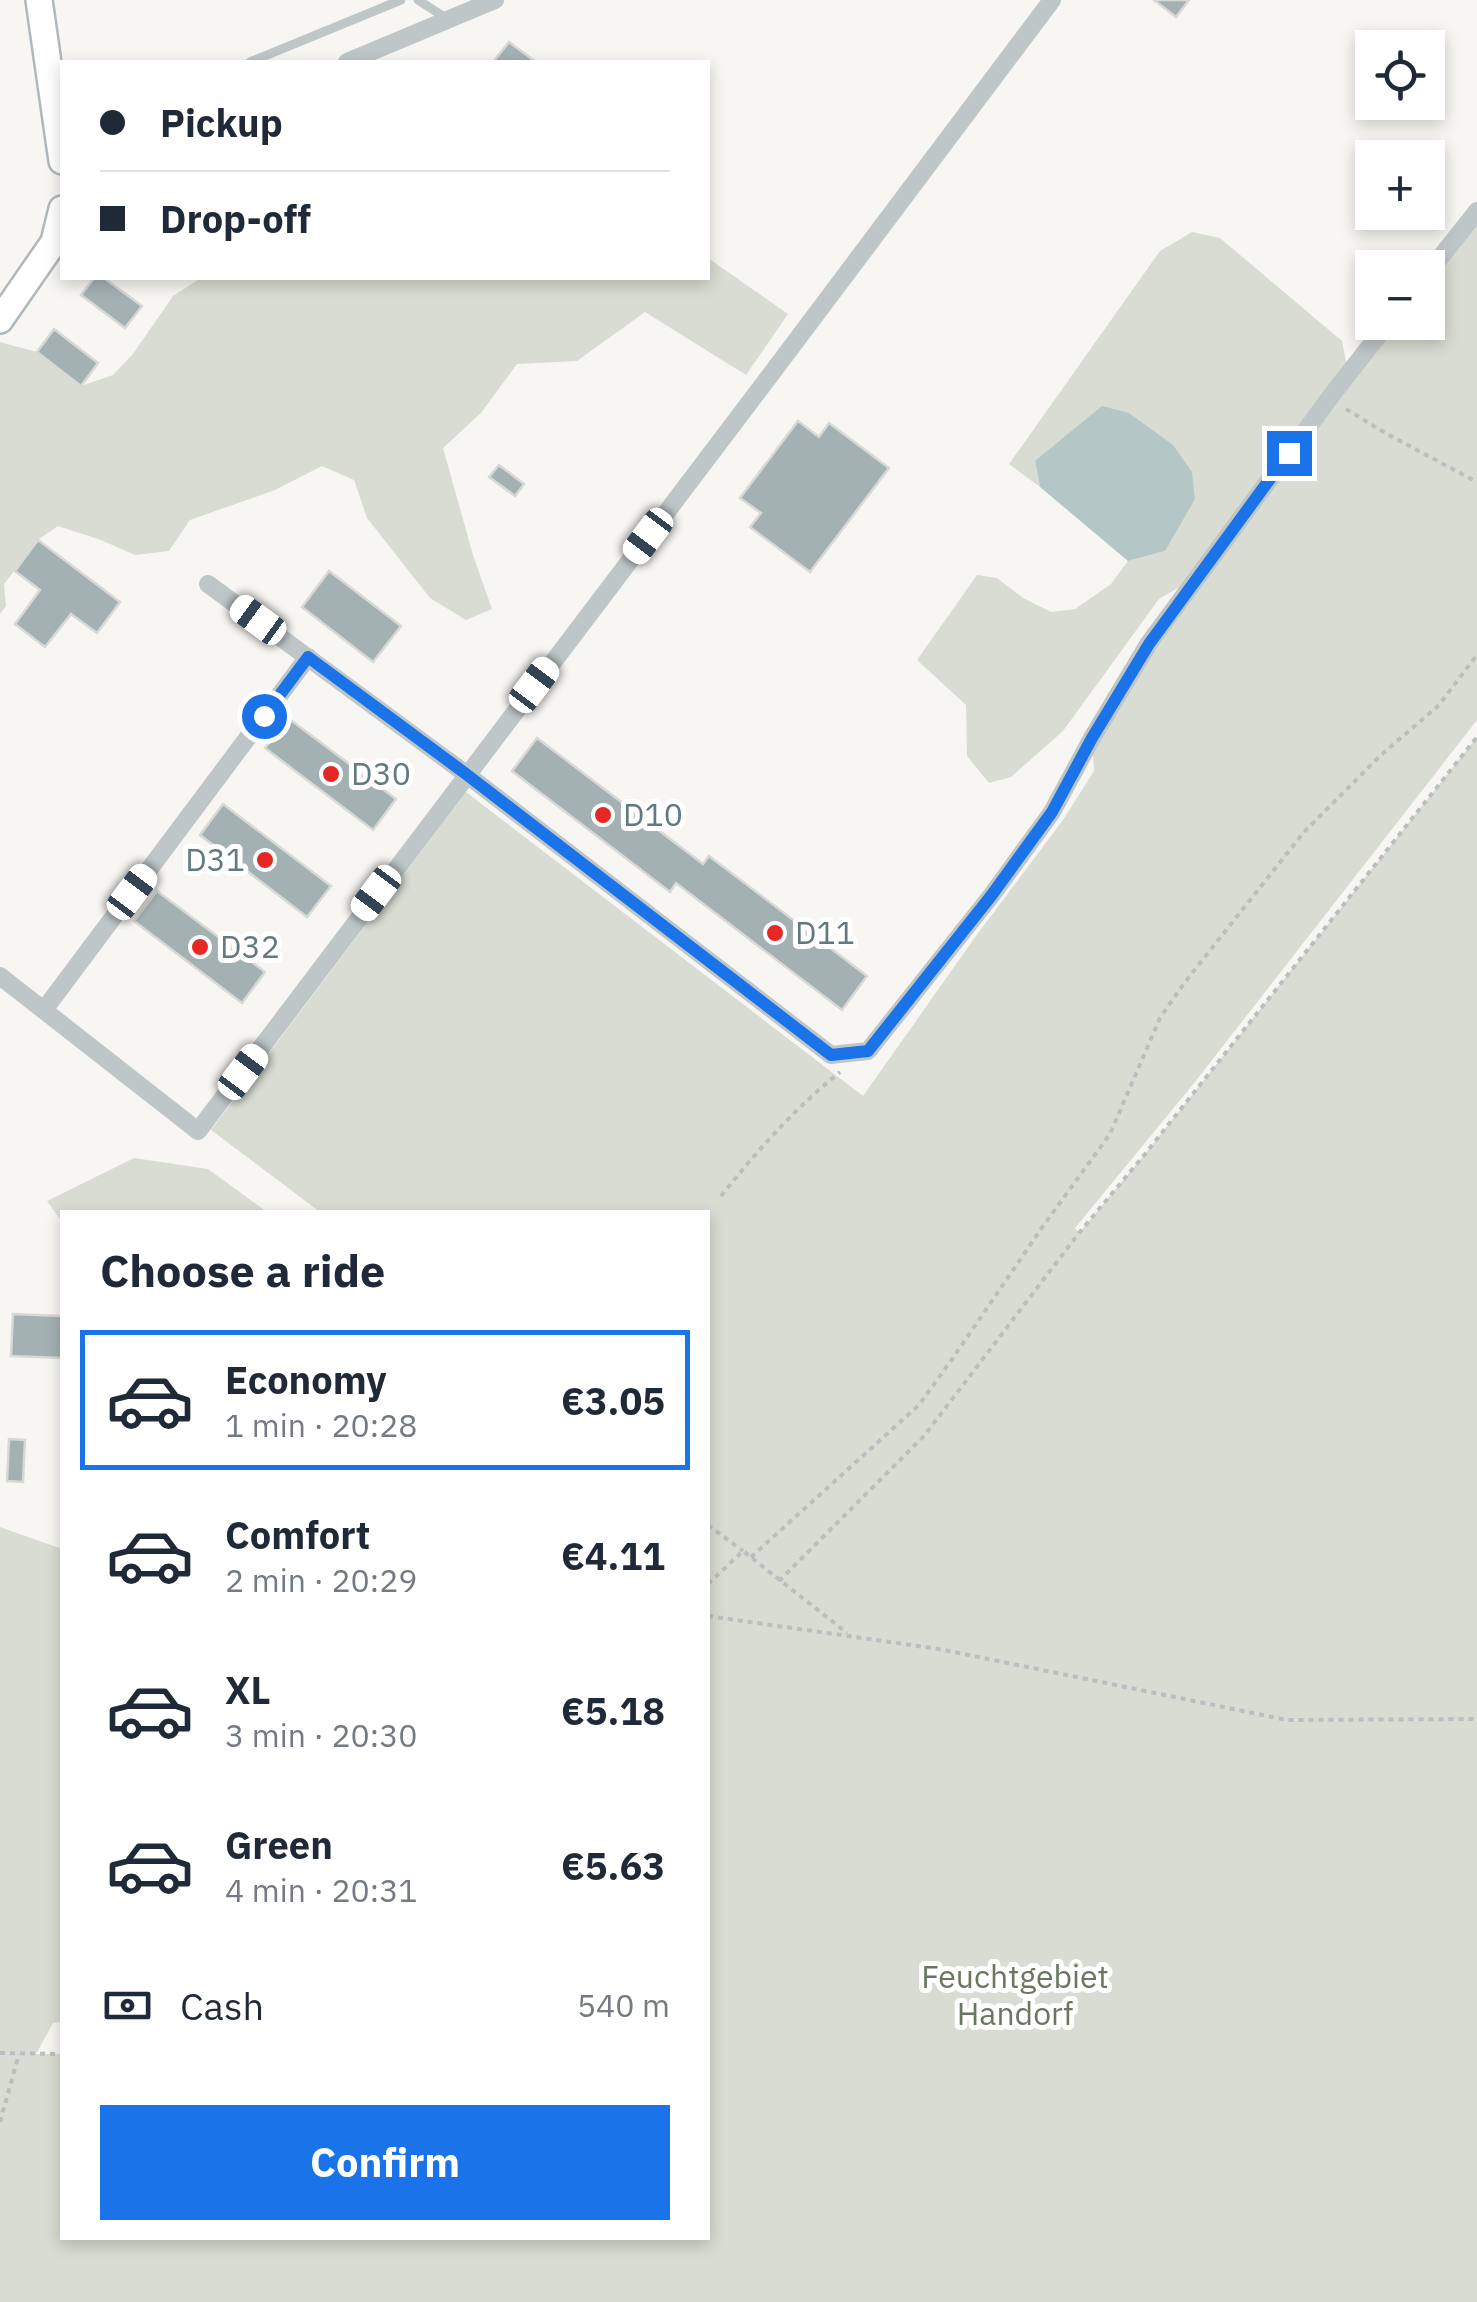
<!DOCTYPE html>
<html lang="en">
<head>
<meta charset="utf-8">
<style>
	:root { --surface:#fff; --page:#f6f6f7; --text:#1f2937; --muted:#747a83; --line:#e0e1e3; --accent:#1a73e8 }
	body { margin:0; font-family:"IBM Plex Sans",sans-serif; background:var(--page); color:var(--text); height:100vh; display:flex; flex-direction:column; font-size:38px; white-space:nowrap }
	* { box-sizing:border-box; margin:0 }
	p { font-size:32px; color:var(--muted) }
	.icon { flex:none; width:55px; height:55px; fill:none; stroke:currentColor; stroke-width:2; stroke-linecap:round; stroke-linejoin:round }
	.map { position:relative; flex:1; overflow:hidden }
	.sheet { position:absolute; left:60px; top:1210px; width:650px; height:1030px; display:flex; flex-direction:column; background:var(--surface); border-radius:0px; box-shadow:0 5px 15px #0003 }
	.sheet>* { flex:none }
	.guide { position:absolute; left:60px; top:60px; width:650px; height:220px; border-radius:0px; box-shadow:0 5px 15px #0003; display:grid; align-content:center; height:220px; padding:0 40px; background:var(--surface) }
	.fabs { position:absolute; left:1355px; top:30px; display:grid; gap:20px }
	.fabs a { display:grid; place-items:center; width:90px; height:90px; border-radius:0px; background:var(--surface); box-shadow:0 5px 15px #0003; font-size:50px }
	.end { position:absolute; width:45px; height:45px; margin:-22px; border:12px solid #1a73e8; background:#fff; box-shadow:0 0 0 5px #fff }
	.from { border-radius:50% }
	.car { position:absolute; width:30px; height:60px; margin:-30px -15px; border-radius:12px; box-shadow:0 0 8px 2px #0007; background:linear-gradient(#fff 24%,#345 0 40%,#fff 0 76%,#345 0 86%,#fff 0) }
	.guide b { display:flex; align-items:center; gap:35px; height:95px; font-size:38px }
	.guide b+b { border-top:2px solid var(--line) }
	.guide i { width:25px; height:25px; background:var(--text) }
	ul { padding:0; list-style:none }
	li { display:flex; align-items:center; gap:30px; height:140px; margin:0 20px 15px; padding:0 20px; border:5px solid transparent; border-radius:0px }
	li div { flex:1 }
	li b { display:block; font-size:38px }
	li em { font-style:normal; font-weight:700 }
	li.selected { border-color:var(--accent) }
	li>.icon { width:90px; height:90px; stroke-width:1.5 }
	h2 { padding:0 40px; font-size:45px; line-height:120px }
	.pay { display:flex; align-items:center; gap:25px; height:110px; padding:0 40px; font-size:38px }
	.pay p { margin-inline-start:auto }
	.button { display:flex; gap:20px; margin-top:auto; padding:20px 40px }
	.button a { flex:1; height:115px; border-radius:0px; background:var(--accent); color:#fff; font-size:40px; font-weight:700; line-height:115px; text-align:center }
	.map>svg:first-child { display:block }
	.green { fill:#d8dcd2 }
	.water { fill:#b5c6c7 }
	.building { fill:#a4b1b3; stroke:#d8d8d6; stroke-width:2.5 }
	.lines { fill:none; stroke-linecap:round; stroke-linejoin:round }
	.secondary-casing { stroke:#afb8bb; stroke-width:30 }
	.path { stroke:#b9bebf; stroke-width:4; stroke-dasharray:5 5; stroke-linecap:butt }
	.lane { stroke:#bfc6c8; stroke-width:9 }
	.street { stroke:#bfc6c8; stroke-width:18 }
	.secondary { stroke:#fff; stroke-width:25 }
	.route { stroke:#1a73e8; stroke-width:12 }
	.poi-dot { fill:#e62824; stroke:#fff; stroke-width:4 }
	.labels { text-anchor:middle; stroke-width:10; stroke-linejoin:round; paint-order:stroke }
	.poi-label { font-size:32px; fill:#61797f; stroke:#fff; text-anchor:start }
	.park-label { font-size:32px; fill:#697760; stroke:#fff }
</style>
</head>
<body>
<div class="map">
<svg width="1477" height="2302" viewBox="0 0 1477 2302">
	<rect width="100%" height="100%" fill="#f7f6f3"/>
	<!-- green -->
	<g class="green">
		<polygon points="1477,211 1477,720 1195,1082 1075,1228 1079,1233 1145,1154 1477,737 1477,2302 0,2302 0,1527 62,1549 62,2022 53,2023 36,2054 62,2054 62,2238 708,2238 708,1212 320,1212 211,1130 466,792 863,1096 976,936 1063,820 1094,771 1092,738 1203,566 1178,588 1159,599 1063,731 1011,777 989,783 967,756 966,705 917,660 977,575 997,578 1023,598 1051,612 1075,609 1111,584 1128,561 1165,551 1035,461 1040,487 1009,464 1160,251 1192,232 1220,238 1342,341 1348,372 1389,323 1428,322 1428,273"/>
		<polygon points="708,258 788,314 746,375 645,312 577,361 517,364 481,413 443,448 473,555 492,609 466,620 430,598 367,518 354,480 322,466 275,490 190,520 169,551 135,555 101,540 58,526 39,539 4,584 6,606 0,614 0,342 37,352 81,386 113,375 133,354 173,296 201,278 708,278"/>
		<polygon points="134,1158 208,1169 267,1212 62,1212 62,1222 47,1201"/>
	</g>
	<!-- water -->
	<polygon class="water" points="1102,406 1129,413 1173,445 1192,472 1195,499 1165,551 1128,561 1040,487 1035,461"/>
	<!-- building -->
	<g class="building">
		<polygon points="1154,0 1189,0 1176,17"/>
		<polygon points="509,42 536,62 493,62"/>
		<polygon points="94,278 104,278 142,306 125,328 81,295"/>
		<polygon points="54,329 98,363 81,386 37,352"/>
		<polygon points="798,421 819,437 829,423 889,468 810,572 750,527 761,513 740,498"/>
		<polygon points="499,465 524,484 515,496 489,477"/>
		<polygon points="38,540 120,602 97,633 71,614 45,647 15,624 40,590 15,571"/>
		<polygon points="329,571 401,626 373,662 302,607"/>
		<polygon points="288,718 396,799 373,830 265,748"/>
		<polygon points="537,738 703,864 709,856 867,976 842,1010 676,883 670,892 512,771"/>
		<polygon points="223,804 331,886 307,917 200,835"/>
		<polygon points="157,891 265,972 242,1003 134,921"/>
		<polygon points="13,1314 62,1316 62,1358 11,1356"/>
		<polygon points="9,1439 25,1440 23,1482 7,1481"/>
	</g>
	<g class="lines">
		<defs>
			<g id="secondary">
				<polyline points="39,0 62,161"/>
				<polyline points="0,320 54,242 62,209"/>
			</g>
		</defs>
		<!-- secondary casing -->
		<use href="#secondary" class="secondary-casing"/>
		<!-- path -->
		<g class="path">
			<polyline points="1346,409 1387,434 1477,482"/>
			<path d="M721,1196c37,-46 72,-86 119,-124"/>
			<polyline points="708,1525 743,1551"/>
			<polyline points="751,1557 919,1405 955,1355 1041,1229 1110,1134 1160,1018 1185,982 1304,832 1380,756 1439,705 1477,655"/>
			<polyline points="779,1581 924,1436 1079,1233 1145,1154 1477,737"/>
			<polyline points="708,1584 743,1551 847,1633"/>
			<polyline points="708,1616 939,1649 1287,1720 1477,1719"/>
			<polyline points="0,2053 62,2054"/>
			<polyline points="0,2122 19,2054"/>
		</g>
		<!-- lane -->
		<g class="lane">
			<polyline points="418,0 446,18"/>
			<polyline points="250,62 401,0"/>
		</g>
		<!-- street -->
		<g class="street">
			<polyline points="347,62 495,0"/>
			<polyline points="1428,273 1477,211"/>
			<polyline points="208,584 466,774 831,1055 868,1051 991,896 1052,812 1092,738 1149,643 1334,392 1389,322"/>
			<path d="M0,976l198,155c284,-378 572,-752 854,-1131"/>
			<polyline points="44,1010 308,657"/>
		</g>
		<!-- secondary -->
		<use href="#secondary" class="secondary"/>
	</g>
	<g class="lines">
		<!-- route -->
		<polyline class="route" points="264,716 308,657 466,774 831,1055 868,1051 991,896 1052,812 1092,738 1149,644 1289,453"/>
	</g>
	<!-- markers -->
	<g class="poi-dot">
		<circle cx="331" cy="774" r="10"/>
		<circle cx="603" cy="815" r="10"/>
		<circle cx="265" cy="860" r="10"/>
		<circle cx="775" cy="933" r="10"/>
		<circle cx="200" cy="947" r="10"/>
	</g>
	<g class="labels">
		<!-- poi labels -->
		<g class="poi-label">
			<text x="351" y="785">D30</text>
			<text x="623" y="826">D10</text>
			<text x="245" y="871" text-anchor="end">D31</text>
			<text x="795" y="944">D11</text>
			<text x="220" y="958">D32</text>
		</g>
		<!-- park labels -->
		<g class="park-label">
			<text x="1015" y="1988">Feuchtgebiet<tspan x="1015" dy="37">Handorf</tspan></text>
		</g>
	</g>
</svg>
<div class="fabs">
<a><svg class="icon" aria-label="locate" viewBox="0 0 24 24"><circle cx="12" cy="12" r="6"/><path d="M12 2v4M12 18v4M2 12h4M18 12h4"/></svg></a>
<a>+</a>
<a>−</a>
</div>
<i class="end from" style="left:264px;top:716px"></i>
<i class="end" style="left:1289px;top:453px"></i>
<i class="car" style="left:648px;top:536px;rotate:217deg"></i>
<i class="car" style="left:258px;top:620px;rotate:306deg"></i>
<i class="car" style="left:534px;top:685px;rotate:37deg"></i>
<i class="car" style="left:132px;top:892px;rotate:37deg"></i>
<i class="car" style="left:376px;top:893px;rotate:217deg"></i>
<i class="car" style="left:243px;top:1072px;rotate:37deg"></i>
<div class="guide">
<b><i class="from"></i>Pickup</b>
<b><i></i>Drop-off</b>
</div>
<section class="sheet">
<h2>Choose a ride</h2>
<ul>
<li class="selected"><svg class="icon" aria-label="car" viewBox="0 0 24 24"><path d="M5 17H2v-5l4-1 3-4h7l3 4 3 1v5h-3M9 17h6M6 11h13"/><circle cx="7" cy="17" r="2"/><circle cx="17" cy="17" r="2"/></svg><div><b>Economy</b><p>1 min · 20:28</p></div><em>€3.05</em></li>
<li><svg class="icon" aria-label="car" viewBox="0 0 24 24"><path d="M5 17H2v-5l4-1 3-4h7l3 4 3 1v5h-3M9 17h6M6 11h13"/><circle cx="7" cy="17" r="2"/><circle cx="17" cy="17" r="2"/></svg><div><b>Comfort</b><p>2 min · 20:29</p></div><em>€4.11</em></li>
<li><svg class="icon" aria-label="car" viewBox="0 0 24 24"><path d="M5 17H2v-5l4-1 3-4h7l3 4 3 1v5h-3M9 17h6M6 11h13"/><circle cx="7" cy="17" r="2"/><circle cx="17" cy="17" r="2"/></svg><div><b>XL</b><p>3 min · 20:30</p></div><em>€5.18</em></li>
<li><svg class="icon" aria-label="car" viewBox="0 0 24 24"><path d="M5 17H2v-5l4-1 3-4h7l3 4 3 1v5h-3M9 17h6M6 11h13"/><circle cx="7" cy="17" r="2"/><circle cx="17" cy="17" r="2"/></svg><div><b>Green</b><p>4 min · 20:31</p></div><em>€5.63</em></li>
</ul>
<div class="pay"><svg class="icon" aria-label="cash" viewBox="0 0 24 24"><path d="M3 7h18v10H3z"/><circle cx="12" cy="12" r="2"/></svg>Cash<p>540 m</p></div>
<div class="button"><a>Confirm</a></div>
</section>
</div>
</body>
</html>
